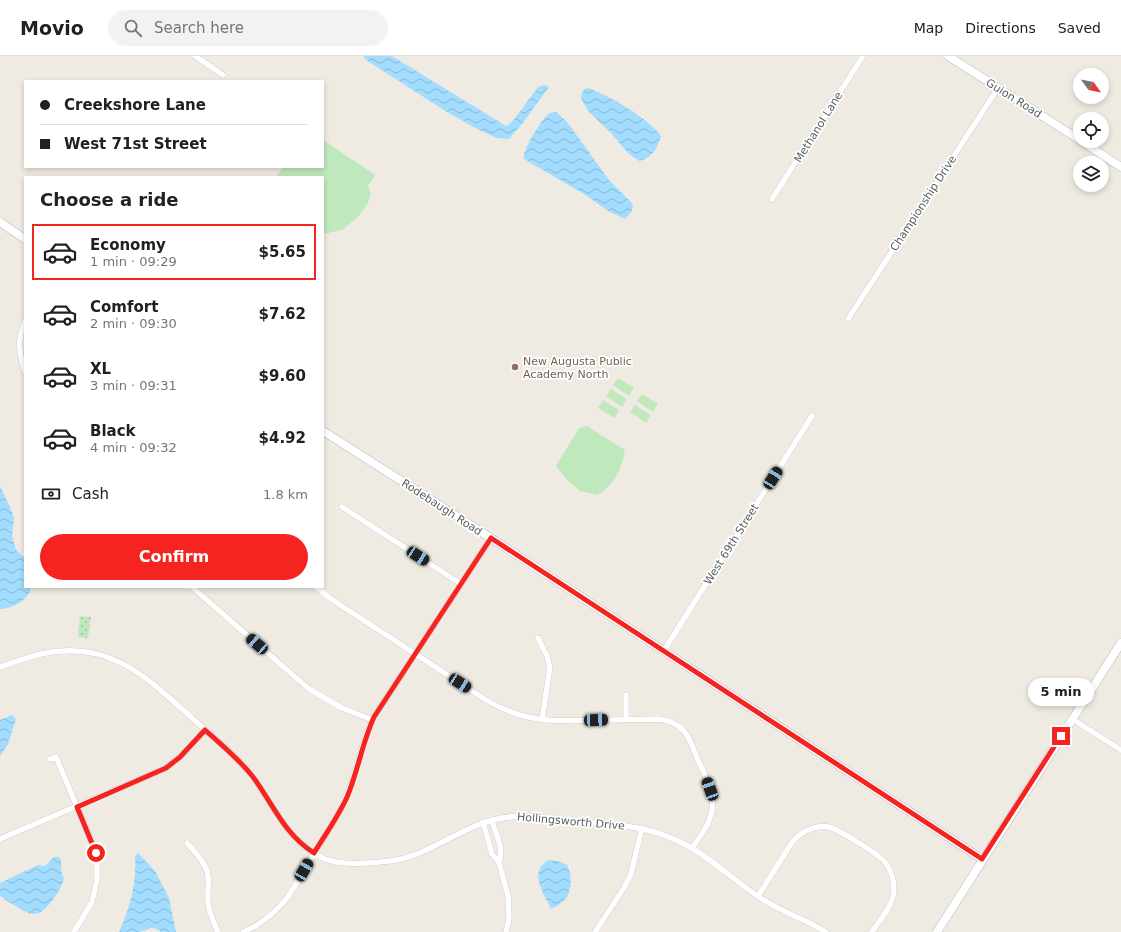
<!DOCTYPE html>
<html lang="en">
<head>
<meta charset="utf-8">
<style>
	:root { --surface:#fff; --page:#f2f2f2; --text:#202124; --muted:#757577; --line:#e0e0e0; --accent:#f62421 }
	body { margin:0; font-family:"DejaVu Sans",sans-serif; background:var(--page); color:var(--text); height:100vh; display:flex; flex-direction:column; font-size:15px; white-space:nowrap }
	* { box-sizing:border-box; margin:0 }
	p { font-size:13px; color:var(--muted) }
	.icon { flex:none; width:22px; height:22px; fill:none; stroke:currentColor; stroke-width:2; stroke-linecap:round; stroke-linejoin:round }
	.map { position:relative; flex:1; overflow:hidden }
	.drawer { position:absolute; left:24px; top:120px; width:300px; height:412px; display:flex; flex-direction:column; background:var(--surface); border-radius:0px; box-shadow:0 2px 6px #0003 }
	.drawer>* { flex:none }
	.hud { position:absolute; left:24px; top:24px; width:300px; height:88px; border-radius:0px; box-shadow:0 2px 6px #0003; display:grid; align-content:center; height:88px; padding:0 16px; background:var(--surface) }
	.needle { width:26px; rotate:123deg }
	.fabs { position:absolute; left:1073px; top:12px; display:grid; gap:8px }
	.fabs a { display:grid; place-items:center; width:36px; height:36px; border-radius:50%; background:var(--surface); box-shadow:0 2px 6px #0003; font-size:20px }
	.end { position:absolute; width:18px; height:18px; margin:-9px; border:5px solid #f62421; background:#fff; box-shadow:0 0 0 2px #fff }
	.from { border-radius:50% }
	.bubble { position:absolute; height:28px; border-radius:14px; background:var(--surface); box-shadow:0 2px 6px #0003; font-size:13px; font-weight:800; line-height:28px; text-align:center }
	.car { position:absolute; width:12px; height:24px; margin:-12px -6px; border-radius:5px; box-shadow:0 0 3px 1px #0007; background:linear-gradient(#222 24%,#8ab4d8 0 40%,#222 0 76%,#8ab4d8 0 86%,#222 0) }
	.hud b { display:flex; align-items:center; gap:14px; height:38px; font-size:15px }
	.hud b+b { border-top:1px solid var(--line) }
	.hud i { width:10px; height:10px; background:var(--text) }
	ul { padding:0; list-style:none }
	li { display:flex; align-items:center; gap:12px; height:56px; margin:0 8px 6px; padding:0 8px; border:2px solid transparent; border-radius:0px }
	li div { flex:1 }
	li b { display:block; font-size:15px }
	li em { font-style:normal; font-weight:800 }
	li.current { border-color:var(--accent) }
	li>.icon { width:36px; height:36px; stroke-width:1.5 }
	h2 { padding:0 16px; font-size:18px; line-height:48px }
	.pay { display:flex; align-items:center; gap:10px; height:44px; padding:0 16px; font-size:15px }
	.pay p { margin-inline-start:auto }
	.button { display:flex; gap:8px; margin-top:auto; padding:8px 16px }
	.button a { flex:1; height:46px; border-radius:24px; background:var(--accent); color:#fff; font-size:16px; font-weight:800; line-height:46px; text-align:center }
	header { display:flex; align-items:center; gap:24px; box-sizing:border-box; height:56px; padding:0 20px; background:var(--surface); border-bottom:1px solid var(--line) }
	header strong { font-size:19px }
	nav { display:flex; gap:22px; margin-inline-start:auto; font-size:14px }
	.search { width:280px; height:36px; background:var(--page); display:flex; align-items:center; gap:10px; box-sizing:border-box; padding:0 14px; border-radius:22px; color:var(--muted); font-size:15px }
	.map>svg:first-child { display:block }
	.grass { fill:#c0e8bd }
	.park { fill:url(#park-dots) }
	.water { fill:url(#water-waves) }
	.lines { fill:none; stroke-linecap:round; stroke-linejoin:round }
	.street-casing { stroke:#b5b9be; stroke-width:6 }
	.secondary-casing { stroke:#b6bac0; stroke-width:9 }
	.street { stroke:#fff; stroke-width:5.5 }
	.secondary { stroke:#fff; stroke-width:8 }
	.route { stroke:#f62421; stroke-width:5 }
	.education-dot { fill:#8d6e63; stroke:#fff; stroke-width:1.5 }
	.labels { text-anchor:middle; stroke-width:3.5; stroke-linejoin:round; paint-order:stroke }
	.street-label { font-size:11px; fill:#5b6064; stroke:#fff }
	.education-label { font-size:11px; fill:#785e54; stroke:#fff; text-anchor:start }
</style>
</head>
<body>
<header>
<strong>Movio</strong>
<div class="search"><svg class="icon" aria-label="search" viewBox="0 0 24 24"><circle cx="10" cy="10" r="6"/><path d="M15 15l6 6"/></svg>Search here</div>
<nav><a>Map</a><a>Directions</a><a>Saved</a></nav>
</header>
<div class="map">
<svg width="1121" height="876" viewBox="0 0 1121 876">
	<defs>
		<pattern id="park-dots" width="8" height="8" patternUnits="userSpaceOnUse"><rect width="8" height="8" fill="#c0e8bd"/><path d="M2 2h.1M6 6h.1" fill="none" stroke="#9fbf9d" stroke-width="1.8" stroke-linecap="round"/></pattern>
		<pattern id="water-waves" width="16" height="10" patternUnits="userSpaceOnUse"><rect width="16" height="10" fill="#a2ddff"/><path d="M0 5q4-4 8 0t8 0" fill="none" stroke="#87b7d2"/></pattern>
	</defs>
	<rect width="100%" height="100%" fill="#efebe2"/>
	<!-- grass -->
	<g class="grass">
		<polygon points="323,84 375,119 368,130 371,138 368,147 357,162 342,174 323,178 323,121 276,121 283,111 323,111"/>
		<polygon points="618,322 634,332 629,340 613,329"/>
		<polygon points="611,333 627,343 622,351 606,340"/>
		<polygon points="642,338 658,348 653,356 637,345"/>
		<polygon points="603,344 619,354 615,362 598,352"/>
		<polygon points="635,349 651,359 646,367 630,356"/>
		<path d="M587,370l38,24c-3,19 -11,34 -27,45l-18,-4 -14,-12 -10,-13 23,-38z"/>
	</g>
	<!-- park -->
	<polygon class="park" points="80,560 91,561 88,582 78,581"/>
	<!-- water -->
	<g class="water">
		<polygon points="363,0 392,0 506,70 513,65 538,31 545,29 549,31 522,68 509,83 497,82 479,74 447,56 366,4"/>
		<path d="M586,32c17,3 66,33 75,48 -3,12 -9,22 -22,25l-11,-8 -19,-22 -21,-20 -7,-13 1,-6z"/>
		<path d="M556,56l12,11 41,57 24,24 -1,7 -7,8 -17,-8 -24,-17 -60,-35c-2,-9 18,-41 26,-46 2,-1 4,0 6,-1z"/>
		<path d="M0,430l10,21 4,11 -2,18 4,14 9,8v29h6c-1,3 -2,7 -4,9 -6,8 -18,13 -27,13z"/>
		<polygon points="12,659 16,663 8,688 0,700 0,664"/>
		<path d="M138,797l17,18 14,27 7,34h-15c-9,-8 -13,-2 -22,0 -6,0 -14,0 -20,0 11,-25 18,-49 16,-76z"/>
		<path d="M54,801h5l2,3v11l3,8c-3,10 -18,36 -31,35 -6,0 -27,-14 -33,-18v-13l38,-18 7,1z"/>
		<path d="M548,804l10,1 9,4c5,9 5,22 0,32 -4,5 -10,9 -16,12 -7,-16 -23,-36 -3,-49z"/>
	</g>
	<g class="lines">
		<defs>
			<g id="street">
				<polyline points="195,0 223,19"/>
				<polyline points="772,143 863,0"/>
				<polyline points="848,263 998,32"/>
				<path d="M25,265c-8,18 -6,33 0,51"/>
				<polyline points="342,451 461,528"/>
				<polyline points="192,531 309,633 342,652 373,664"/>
				<path d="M316,531l15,12 155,101c39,23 71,22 114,20 19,0 39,-1 58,-1 10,1 18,4 25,11 8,9 11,20 15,30 7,16 17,33 14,50 -2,14 -12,27 -20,38"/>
				<polyline points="538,582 547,600 550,611 542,664"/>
				<polyline points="663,596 812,360"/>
				<path d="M0,611c15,-5 30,-11 46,-14 66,-12 101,25 146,65 21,19 44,37 61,60 22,29 36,66 72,81 14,5 28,5 42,4 16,-1 32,-2 47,-8 30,-11 55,-31 88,-37 22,-4 44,0 66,2 42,4 83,5 120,26 27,15 49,37 74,53 20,13 43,20 64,33"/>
				<polyline points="626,639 626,663"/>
				<polyline points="1072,663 1121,694"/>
				<polyline points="50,703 56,701 93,789 97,807 97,824 92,846 74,876"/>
				<path d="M492,764c3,14 13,28 7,42"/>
				<polyline points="483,766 492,798 499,806 508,840 509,862 506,876"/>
				<polyline points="0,783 166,712 185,696 205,674"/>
				<path d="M187,787c7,8 16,17 20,28 3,10 0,21 1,31 1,11 6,21 10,30"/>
				<path d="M758,840l35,-55c10,-10 22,-16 36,-14 11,3 49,27 57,36 5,8 8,16 8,26 0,16 -14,30 -22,43"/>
				<path d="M243,876c19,-8 32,-19 45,-35l52,-86 12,-29 15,-50 7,-15 117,-179"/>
				<polyline points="595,876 624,832 631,818 642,772"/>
			</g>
			<g id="secondary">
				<polyline points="948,0 1080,84"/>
				<polyline points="1081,85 1121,111"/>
				<polyline points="0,166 25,183"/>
				<polyline points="323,375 491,482 982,803"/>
				<polyline points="937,876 1121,587"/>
			</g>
		</defs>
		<!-- street casing -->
		<use href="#street" class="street-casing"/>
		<!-- secondary casing -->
		<use href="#secondary" class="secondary-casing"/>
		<!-- street -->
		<use href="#street" class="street"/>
		<!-- secondary -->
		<use href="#secondary" class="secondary"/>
	</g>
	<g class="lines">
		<!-- route -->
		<path class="route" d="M96,797l-19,-46 89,-39 14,-11 25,-27c17,15 34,29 48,47 20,27 31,57 61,76 11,-18 24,-36 33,-56 11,-26 15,-54 27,-80l117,-179 491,321 79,-123"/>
	</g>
	<!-- markers -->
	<circle class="education-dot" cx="515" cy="311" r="4"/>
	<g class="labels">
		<!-- street labels -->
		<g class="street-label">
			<text transform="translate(1014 42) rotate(32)" y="4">Guion Road</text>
			<text transform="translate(818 71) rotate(-58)" y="4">Methanol Lane</text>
			<text transform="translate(923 147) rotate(-57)" y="4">Championship Drive</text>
			<text transform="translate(442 451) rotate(33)" y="4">Rodebaugh Road</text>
			<text transform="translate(731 488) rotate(-58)" y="4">West 69th Street</text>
			<text transform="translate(571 765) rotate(5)" y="4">Hollingsworth Drive</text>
		</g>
		<!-- education labels -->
		<g class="education-label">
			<text x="523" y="309">New Augusta Public<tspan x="523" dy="13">Academy North</tspan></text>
		</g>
	</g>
</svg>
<div class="fabs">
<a><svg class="needle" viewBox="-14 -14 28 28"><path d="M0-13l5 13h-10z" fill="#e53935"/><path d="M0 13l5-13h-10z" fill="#757577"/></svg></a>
<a><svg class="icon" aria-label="locate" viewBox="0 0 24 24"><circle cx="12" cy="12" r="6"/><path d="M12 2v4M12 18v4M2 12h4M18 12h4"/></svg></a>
<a><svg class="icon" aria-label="layers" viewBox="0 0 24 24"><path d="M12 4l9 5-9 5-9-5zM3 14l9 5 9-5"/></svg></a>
</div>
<i class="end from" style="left:96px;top:797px"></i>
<i class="end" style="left:1061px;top:680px"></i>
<div class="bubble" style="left:1028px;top:622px;width:66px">5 min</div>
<i class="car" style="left:773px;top:422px;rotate:32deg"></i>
<i class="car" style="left:418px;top:500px;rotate:123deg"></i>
<i class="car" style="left:257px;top:588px;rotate:311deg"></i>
<i class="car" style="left:460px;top:627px;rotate:123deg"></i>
<i class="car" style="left:596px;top:664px;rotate:88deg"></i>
<i class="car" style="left:710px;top:733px;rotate:340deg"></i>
<i class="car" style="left:304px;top:814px;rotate:30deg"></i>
<div class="hud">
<b><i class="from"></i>Creekshore Lane</b>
<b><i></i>West 71st Street</b>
</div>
<section class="drawer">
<h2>Choose a ride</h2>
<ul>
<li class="current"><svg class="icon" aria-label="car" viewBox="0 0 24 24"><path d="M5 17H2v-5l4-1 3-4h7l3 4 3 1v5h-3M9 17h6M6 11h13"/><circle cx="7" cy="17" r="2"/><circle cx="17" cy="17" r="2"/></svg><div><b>Economy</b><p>1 min · 09:29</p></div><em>$5.65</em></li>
<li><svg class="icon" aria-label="car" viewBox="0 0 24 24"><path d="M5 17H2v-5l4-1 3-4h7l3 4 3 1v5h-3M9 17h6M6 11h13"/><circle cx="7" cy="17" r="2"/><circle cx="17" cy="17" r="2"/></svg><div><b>Comfort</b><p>2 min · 09:30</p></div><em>$7.62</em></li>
<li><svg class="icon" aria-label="car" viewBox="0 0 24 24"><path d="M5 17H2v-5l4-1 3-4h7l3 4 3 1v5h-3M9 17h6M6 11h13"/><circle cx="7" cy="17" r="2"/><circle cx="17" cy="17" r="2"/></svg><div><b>XL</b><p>3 min · 09:31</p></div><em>$9.60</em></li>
<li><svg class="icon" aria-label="car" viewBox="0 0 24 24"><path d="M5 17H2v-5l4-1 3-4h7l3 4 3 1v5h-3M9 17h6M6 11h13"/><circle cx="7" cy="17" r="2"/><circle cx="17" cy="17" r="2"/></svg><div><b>Black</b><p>4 min · 09:32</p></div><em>$4.92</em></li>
</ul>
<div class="pay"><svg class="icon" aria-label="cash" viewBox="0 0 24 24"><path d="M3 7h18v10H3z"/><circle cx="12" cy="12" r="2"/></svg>Cash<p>1.8 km</p></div>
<div class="button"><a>Confirm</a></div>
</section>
</div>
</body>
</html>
